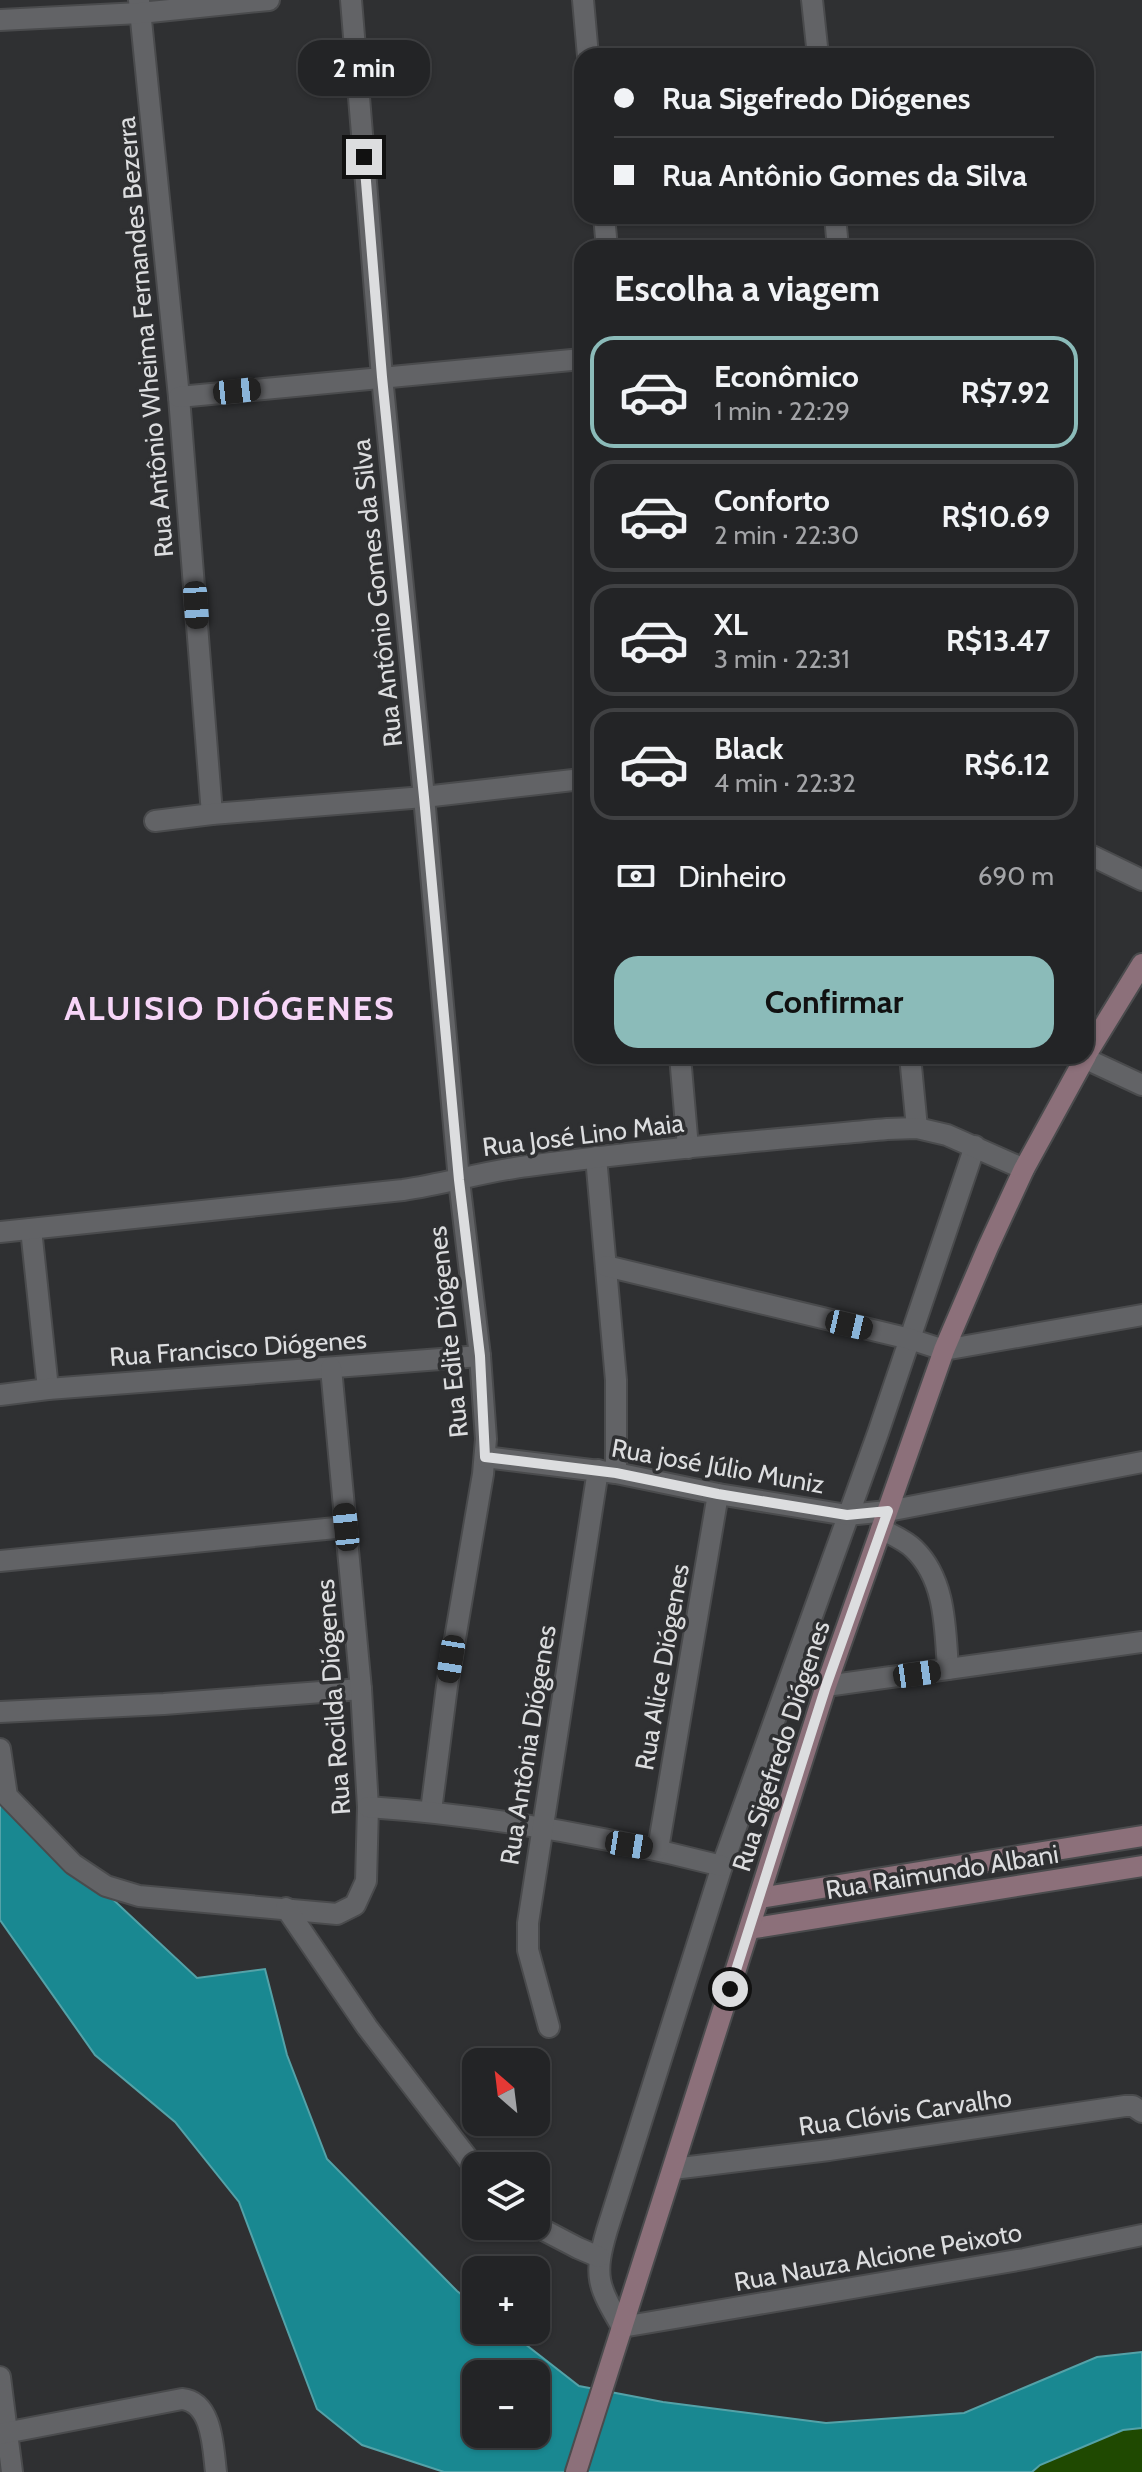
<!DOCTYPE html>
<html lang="pt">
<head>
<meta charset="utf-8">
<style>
	:root { --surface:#232426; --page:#2f3032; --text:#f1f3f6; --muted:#a3a4a7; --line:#404143; --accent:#8bbbb9 }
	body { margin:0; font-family:Cabin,sans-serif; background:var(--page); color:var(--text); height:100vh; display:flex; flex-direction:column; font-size:30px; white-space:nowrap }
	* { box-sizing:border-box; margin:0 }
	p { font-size:26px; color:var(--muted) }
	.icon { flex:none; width:44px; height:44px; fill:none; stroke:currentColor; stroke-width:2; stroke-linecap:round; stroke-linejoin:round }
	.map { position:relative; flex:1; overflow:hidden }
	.details { position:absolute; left:574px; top:240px; width:520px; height:824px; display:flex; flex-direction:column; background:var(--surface); border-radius:24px; box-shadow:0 2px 6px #0004,0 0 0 2px var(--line) }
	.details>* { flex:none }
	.top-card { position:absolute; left:574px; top:48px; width:520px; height:176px; border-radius:24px; box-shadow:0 2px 6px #0004,0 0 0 2px var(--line); display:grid; align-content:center; height:176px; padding:0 40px; background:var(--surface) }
	.needle { width:52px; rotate:332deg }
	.tools { position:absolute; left:462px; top:2048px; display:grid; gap:16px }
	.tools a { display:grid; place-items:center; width:88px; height:88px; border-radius:16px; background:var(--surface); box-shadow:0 2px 6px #0004,0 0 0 2px var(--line); font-size:40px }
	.end { position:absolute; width:36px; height:36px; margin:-18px; border:10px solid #dcdddf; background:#111; box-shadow:0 0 0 4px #111 }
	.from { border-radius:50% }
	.bubble { position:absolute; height:56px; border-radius:24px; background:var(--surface); box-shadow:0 2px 6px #0004,0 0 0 2px var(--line); font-size:26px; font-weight:700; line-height:56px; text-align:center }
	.car { position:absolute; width:24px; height:48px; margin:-24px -12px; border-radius:10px; box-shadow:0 0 6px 2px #0007; background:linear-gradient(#222 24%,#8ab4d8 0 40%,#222 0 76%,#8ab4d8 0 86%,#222 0) }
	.top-card b { display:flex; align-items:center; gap:28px; height:76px; font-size:30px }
	.top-card b+b { border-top:2px solid var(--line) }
	.top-card i { width:20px; height:20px; background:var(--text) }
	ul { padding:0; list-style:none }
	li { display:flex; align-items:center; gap:24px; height:112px; margin:0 16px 12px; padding:0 24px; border:4px solid var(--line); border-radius:24px }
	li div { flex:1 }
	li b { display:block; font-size:30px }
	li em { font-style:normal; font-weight:700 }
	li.active { border-color:var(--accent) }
	li>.icon { width:72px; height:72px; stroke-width:1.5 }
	h2 { padding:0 40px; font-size:36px; line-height:96px }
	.pay { display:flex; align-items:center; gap:20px; height:88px; padding:0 40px; font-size:30px }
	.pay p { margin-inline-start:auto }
	.primary-button { display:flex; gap:16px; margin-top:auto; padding:16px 40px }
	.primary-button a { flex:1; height:92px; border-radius:24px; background:var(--accent); color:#111; font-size:32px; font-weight:700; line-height:92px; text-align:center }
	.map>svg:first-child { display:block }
	.green { fill:#1f4901 }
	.water { fill:#198891; stroke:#54a2a8; stroke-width:2; fill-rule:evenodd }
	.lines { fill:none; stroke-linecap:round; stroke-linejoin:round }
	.street-casing { stroke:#4a4b4d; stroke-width:24 }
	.secondary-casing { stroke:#4a4b4d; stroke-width:24 }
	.street { stroke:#626366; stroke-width:20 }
	.secondary { stroke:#8c707a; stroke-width:20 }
	.route { stroke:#dcdddf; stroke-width:10 }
	.labels { text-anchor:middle; stroke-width:7; stroke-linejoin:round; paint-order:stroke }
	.street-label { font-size:26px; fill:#dcdddf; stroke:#2f3032 }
	.district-label { font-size:34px; font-weight:bold; letter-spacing:2px; fill:#f7d5f8; stroke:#2f3032 }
</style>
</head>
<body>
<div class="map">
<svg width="1142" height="2472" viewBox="0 0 1142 2472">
	<rect width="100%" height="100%" fill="#2f3032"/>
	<!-- green -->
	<polygon class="green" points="1142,2428 1142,2472 1032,2472 1040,2465 1123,2430"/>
	<!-- water -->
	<path class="water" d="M0,1794l197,184 68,-9 22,86 40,104 130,132 19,15v24h31l72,56 84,16 163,21 138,-10 133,-56 45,-5v76l-19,2 -83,35 -8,7h-588l-82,-27 -45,-36 -78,-207 -64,-80 -80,-67 -95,-135zM476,2374h60v60h-60z"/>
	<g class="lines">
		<defs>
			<g id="street">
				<polyline points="139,0 179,397 212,814"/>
				<polyline points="351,0 382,377 424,797 459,1180 480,1356 486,1439 483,1474 447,1686 431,1811"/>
				<polyline points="583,0 588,56"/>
				<polyline points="812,0 818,56"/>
				<polyline points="0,20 140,13 269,0"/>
				<polyline points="604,216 607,248"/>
				<polyline points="835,216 838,248"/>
				<polyline points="179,397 582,359"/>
				<polyline points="155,821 212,814 424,797 582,779"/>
				<polyline points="1086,853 1142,880"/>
				<polyline points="680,1056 688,1148"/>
				<polyline points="910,1056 917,1128"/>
				<polyline points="1084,1058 1142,1085"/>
				<path d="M975,1146l-97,287 -156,433 -115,364c-14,47 -9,56 15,97l402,-68 118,-24"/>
				<polyline points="596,1157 616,1380 616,1473"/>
				<polyline points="31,1229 48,1389"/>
				<path d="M0,1232l403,-42c42,-6 83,-19 125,-24 120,-16 239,-26 359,-37l30,-1 30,7 77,34"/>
				<polyline points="606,1266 910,1339 944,1350 1142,1315"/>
				<polyline points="0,1395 48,1389 480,1356"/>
				<polyline points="485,1457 616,1473 718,1494 847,1515 888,1511 1142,1462"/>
				<path d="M881,1529c11,6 24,11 33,20 32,31 31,79 34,120"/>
				<polyline points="0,1561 346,1527"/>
				<polyline points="826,1686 1142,1642"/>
				<polyline points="0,1712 164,1704 361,1689"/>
				<polyline points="0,1749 7,1796 73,1864 106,1886 139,1896 337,1914 355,1905 366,1881 368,1807 361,1689 331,1368"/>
				<path d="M368,1807c116,8 241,30 354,59"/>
				<polyline points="658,1849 718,1494"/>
				<polyline points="286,1908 367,2027 476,2169"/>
				<polyline points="549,2027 528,1950 528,1923 598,1470"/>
				<polyline points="673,2169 829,2150 1125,2106 1133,2106 1142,2112"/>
				<polyline points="536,2226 578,2248 599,2257"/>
				<polyline points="0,2377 12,2472"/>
				<path d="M0,2434l182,-35c31,3 31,50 34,73"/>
			</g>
			<g id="secondary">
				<polyline points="1086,1055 1142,964"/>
				<polyline points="759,1898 1142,1836"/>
				<polyline points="749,1929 1142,1866"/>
				<polyline points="576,2472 826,1686 944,1350 988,1247 1024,1169 1086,1056"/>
			</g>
		</defs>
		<!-- street casing -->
		<use href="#street" class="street-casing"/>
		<!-- secondary casing -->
		<use href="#secondary" class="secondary-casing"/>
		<!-- street -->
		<use href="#street" class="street"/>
		<!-- secondary -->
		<use href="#secondary" class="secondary"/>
	</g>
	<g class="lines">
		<!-- route -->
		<polyline class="route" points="364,157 382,377 424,797 459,1180 480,1356 485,1457 616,1473 718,1494 847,1515 888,1511 826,1686 730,1989"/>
	</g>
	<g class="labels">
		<!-- street labels -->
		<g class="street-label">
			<text transform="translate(145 337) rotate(-95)" y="9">Rua Antônio Wheima Fernandes Bezerra</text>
			<text transform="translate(377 593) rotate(-96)" y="9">Rua Antônio Gomes da Silva</text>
			<text transform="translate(583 1135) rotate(-7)" y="9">Rua José Lino Maia</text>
			<text transform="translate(448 1332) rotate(-96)" y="9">Rua Edite Diógenes</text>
			<text transform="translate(238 1348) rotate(-4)" y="9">Rua Francisco Diógenes</text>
			<text transform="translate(718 1466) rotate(10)" y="9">Rua josé Júlio Muniz</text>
			<text transform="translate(662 1667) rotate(-80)" y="9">Rua Alice Diógenes</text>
			<text transform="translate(333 1697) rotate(-94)" y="9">Rua Rocilda Diógenes</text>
			<text transform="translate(528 1745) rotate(-81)" y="9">Rua Antônia Diógenes</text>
			<text transform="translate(781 1746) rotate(-72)" y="9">Rua Sigefredo Diógenes</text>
			<text transform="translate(942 1872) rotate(-9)" y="9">Rua Raimundo Albani</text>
			<text transform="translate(905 2112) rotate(-8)" y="9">Rua Clóvis Carvalho</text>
			<text transform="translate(878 2257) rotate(-10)" y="9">Rua Nauza Alcione Peixoto</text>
		</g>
		<!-- district labels -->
		<g class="district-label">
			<text x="230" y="1020">ALUISIO DIÓGENES</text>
		</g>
	</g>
</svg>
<div class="tools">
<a><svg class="needle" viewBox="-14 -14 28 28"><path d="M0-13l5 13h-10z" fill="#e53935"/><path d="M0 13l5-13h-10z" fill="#a3a4a7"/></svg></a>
<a><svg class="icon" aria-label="layers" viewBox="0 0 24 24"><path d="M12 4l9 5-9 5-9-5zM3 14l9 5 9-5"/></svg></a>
<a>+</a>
<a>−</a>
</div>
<i class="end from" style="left:730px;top:1989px"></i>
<i class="end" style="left:364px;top:157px"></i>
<div class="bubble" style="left:298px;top:40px;width:132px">2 min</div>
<i class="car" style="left:237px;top:391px;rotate:84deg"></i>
<i class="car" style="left:196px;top:605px;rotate:176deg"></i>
<i class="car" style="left:849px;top:1325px;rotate:103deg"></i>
<i class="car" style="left:346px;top:1527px;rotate:354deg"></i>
<i class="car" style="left:451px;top:1659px;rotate:189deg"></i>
<i class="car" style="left:917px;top:1674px;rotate:82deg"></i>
<i class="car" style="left:629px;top:1845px;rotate:99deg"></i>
<div class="top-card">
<b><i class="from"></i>Rua Sigefredo Diógenes</b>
<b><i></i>Rua Antônio Gomes da Silva</b>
</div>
<section class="details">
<h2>Escolha a viagem</h2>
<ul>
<li class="active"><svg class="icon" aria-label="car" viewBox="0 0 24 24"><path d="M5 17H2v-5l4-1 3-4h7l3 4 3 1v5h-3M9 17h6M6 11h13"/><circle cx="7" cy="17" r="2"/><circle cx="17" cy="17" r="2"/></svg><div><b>Econômico</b><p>1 min · 22:29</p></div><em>R$7.92</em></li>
<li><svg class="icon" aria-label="car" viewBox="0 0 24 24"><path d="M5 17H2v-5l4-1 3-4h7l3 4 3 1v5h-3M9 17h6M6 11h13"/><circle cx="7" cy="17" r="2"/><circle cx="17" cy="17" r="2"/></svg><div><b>Conforto</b><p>2 min · 22:30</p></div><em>R$10.69</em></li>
<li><svg class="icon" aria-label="car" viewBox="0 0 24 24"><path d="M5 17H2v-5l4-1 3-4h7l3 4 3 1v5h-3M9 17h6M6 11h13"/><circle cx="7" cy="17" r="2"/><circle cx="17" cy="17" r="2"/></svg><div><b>XL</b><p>3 min · 22:31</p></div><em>R$13.47</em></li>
<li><svg class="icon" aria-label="car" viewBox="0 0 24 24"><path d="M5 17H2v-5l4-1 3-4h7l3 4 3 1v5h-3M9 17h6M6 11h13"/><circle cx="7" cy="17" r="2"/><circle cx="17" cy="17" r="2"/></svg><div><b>Black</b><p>4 min · 22:32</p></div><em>R$6.12</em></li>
</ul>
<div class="pay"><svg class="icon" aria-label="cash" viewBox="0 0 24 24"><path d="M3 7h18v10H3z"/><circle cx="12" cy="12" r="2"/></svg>Dinheiro<p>690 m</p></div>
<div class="primary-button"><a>Confirmar</a></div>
</section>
</div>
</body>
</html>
